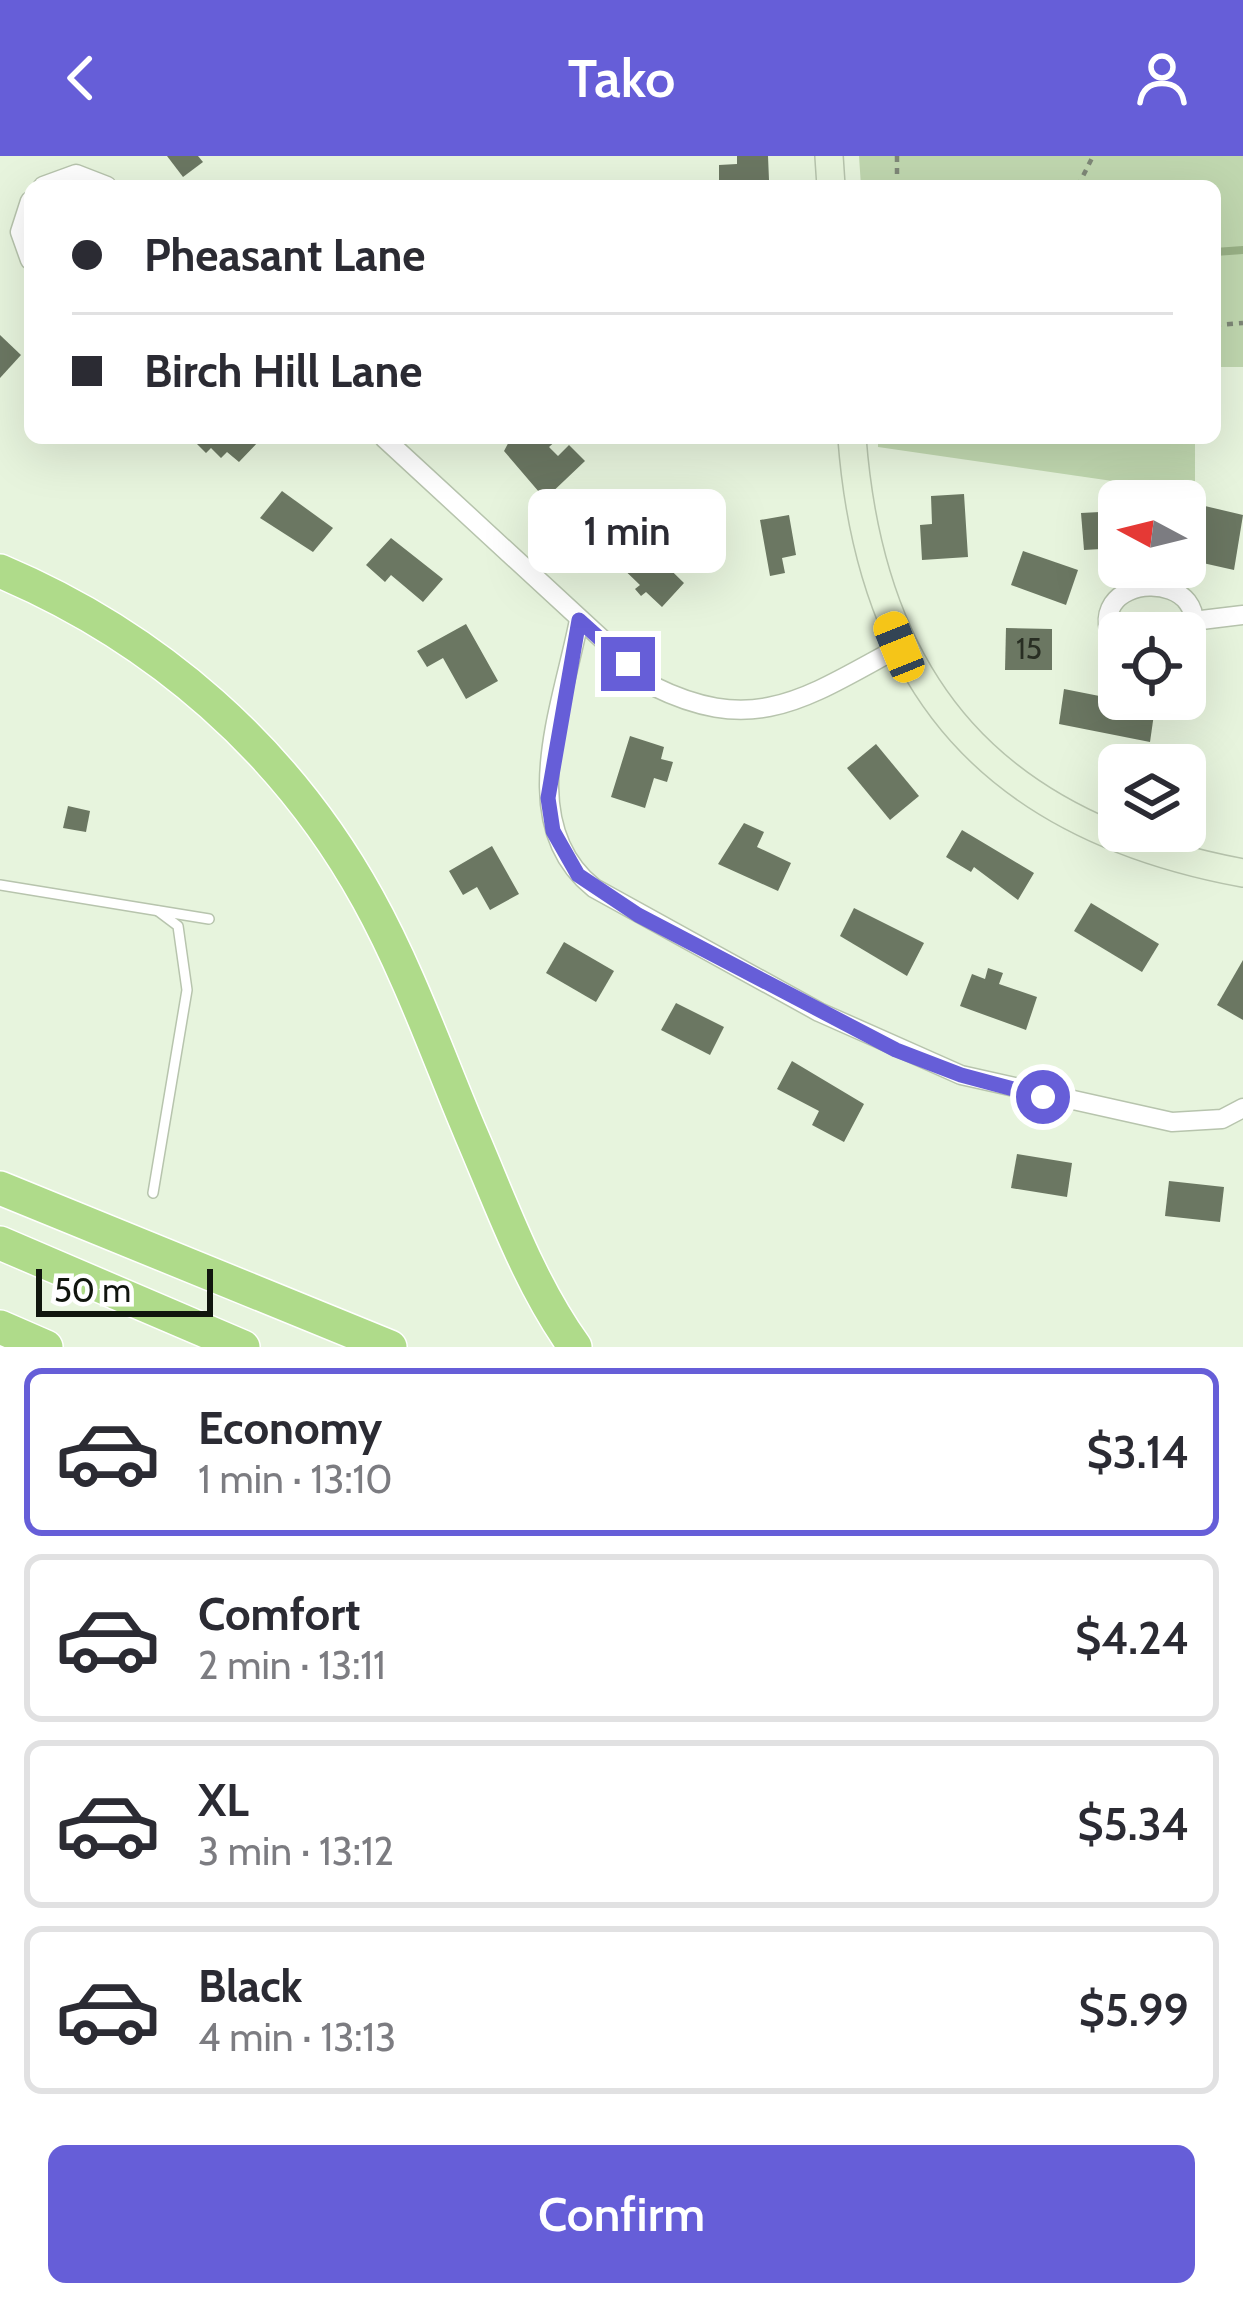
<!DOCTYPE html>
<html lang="en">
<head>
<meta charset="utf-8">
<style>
	:root { --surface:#fff; --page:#f7f7f7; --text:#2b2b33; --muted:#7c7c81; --line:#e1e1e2; --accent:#665ed8 }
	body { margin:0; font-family:Cabin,sans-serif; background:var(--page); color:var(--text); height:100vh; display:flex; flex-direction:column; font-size:45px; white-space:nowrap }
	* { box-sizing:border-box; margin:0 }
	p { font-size:39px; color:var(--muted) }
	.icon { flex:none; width:66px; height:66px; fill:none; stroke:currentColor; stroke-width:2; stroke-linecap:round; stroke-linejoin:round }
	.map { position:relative; height:1191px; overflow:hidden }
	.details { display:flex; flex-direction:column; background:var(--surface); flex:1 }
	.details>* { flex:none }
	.guide { position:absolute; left:24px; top:24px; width:1197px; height:264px; border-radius:18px; box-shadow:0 12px 48px #0002; display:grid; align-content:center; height:264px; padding:0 48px; background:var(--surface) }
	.needle { width:78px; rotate:277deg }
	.fabs { position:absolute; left:1098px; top:324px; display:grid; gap:24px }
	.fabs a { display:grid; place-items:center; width:108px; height:108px; border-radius:18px; background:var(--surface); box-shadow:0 12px 48px #0002; font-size:60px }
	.scale { position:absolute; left:36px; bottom:30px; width:177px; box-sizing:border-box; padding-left:12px; border:6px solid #11160e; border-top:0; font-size:33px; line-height:42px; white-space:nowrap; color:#11160e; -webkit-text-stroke:9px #fff; paint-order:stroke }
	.end { position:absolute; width:54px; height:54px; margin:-27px; border:15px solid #665ed8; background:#fff; box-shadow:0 0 0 6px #fff }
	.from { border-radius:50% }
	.bubble { position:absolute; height:84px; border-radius:18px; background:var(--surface); box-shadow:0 12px 48px #0002; font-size:39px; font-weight:600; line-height:84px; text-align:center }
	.car { position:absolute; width:36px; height:72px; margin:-36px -18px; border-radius:15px; box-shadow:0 0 9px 3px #0007; background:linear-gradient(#f5c518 24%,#345 0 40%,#f5c518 0 76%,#345 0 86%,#f5c518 0) }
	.guide b { display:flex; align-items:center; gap:42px; height:114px; font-size:45px }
	.guide b+b { border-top:3px solid var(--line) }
	.guide i { width:30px; height:30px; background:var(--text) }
	ul { padding:21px 0 0; list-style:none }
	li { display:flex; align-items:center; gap:36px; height:168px; margin:0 24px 18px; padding:0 24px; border:6px solid var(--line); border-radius:18px }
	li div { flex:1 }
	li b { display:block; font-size:45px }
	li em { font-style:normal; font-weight:600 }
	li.on { border-color:var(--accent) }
	li>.icon { width:108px; height:108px; stroke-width:1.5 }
	.cta { display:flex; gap:24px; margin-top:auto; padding:24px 48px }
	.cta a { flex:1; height:138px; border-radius:18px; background:var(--accent); color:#fff; font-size:48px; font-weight:600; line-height:138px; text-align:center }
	header { display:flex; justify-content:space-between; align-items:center; height:156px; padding:0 48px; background:var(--accent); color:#fff; font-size:54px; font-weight:600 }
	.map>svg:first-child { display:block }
	.green { fill:#c0d7af }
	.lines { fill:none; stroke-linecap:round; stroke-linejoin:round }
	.stream { stroke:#99b186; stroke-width:8 }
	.building { fill:#6b7762 }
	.lane-casing { stroke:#b7c4ad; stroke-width:12 }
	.street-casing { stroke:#b7c4ad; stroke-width:21 }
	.secondary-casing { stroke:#b7c4ad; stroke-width:30 }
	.highway-casing { stroke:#fff; stroke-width:36 }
	.path { stroke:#7e8777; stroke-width:4.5; stroke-dasharray:6 6; stroke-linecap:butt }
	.lane { stroke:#fff; stroke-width:9 }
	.street { stroke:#fff; stroke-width:18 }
	.secondary { stroke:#e7f4dc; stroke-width:27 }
	.highway { stroke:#afdb8a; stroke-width:33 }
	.route { stroke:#665ed8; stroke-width:15 }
	.labels { text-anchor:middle; stroke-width:9; stroke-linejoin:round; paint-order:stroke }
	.number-label { font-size:30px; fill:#282e23 }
</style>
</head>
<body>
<header><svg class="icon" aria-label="back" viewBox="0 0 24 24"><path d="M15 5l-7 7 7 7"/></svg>Tako<svg class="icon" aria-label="person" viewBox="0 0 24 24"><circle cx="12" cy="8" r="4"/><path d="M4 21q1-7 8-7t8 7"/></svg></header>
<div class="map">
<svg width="1243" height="1191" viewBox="0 0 1243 1191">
	<rect width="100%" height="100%" fill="#e7f4dd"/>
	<!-- green -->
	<g class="green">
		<polygon points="859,0 1243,0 1243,211 1215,211 1215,30 861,30"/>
		<polygon points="878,282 1195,282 1195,337 878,291"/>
	</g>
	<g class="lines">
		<!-- stream -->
		<polyline class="stream" points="1215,96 1243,94"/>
	</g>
	<!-- building -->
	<g class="building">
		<polygon points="167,0 198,0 203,6 183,21"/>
		<polygon points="737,0 768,0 769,24 762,24 762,30 707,30 707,26 719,25 719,9 737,8"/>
		<polygon points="0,179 21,199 0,222"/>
		<polygon points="191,282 262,282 239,306 227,296 221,302 211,292 206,297"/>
		<polygon points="511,282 559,282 549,291 558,300 569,289 585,305 545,343 504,295"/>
		<polygon points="282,335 333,372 313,396 260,362"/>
		<polygon points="964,338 968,401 922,404 920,369 932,368 931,340"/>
		<polygon points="1188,346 1243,359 1234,414 1185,403"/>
		<polygon points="1119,355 1119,392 1084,394 1081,357"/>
		<polygon points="789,359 796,399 782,402 785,417 770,420 760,364"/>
		<polygon points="637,381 684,427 662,451 646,436 641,440 635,433 640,429 614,404"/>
		<polygon points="391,382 443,423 423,446 391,419 385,426 366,409"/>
		<polygon points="1023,395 1078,414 1066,449 1011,429"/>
		<polygon points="466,468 498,525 466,543 443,502 427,511 417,495"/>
		<polygon points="1006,472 1052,473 1052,514 1005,514"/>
		<polygon points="1064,533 1155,551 1150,586 1059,568"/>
		<polygon points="630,580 664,591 661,603 673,606 667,626 654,622 645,652 611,641"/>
		<polygon points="876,588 919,640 890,664 847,612"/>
		<polygon points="68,650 90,655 86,676 63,672"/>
		<polygon points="744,667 764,676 757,691 791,707 778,735 718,708"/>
		<polygon points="962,674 1034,717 1018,744 974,711 971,716 946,701"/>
		<polygon points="492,690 519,738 490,754 477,731 463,739 449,715"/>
		<polygon points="1091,747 1159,788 1142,816 1074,775"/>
		<polygon points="854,752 924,787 907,820 840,780"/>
		<polygon points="564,786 614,815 596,846 546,817"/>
		<polygon points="1243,804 1243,864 1217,849"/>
		<polygon points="988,812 1003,817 999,828 1037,841 1026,874 960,850 972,818 985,823"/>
		<polygon points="676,847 724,871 710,899 661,874"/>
		<polygon points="792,905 864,948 844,986 812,969 819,955 777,933"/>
		<polygon points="1017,998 1072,1007 1067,1041 1011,1032"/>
		<polygon points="1169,1025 1224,1031 1220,1066 1165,1060"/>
	</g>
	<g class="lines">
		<defs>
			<g id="lane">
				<polyline points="0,729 209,763"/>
				<polyline points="153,1037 187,834 178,770 158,755"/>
			</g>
			<g id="street">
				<polyline points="43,30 76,18 107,30"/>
				<polyline points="30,45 20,76 30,104"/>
				<path d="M384,282l269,248c103,51 154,11 247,-39"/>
				<path d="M579,464c-16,85 -66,203 15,268l225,124 142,63 211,47 50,-3 21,-11"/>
				<polyline points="1193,465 1243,459"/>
				<path d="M1119,497c-55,-86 114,-90 66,-3"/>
			</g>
			<g id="secondary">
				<polyline points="829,0 831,30"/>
				<path d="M852,282c19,250 143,389 391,435"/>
			</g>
			<g id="highway">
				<path d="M0,415c156,66 286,179 368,328 41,74 70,157 103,235 31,72 58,149 104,213"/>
				<polyline points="0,1032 390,1191"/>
				<polyline points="0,1087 243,1191"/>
				<polyline points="0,1171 46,1191"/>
			</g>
		</defs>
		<!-- lane casing -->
		<use href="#lane" class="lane-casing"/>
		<!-- street casing -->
		<use href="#street" class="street-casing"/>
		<!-- secondary casing -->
		<use href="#secondary" class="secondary-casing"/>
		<!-- highway casing -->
		<use href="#highway" class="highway-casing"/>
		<!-- path -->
		<g class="path">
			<polyline points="897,30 897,0"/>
			<polyline points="1078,30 1093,0"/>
			<polyline points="1215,169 1243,167"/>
		</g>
		<!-- lane -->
		<use href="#lane" class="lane"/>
		<!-- street -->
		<use href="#street" class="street"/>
		<!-- secondary -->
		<use href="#secondary" class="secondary"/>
		<!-- highway -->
		<use href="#highway" class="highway"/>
	</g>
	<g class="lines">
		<!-- route -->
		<polyline class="route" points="628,508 579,464 548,642 553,675 578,719 638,759 896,894 961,919 1043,941"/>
	</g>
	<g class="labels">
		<!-- number labels -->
		<g class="number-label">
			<text x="1029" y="503">15</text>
		</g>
	</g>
</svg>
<div class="fabs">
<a><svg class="needle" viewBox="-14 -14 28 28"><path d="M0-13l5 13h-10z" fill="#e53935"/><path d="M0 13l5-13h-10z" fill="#7c7c81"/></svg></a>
<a><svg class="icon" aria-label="locate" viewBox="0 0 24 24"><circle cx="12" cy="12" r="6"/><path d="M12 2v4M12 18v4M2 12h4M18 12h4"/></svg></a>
<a><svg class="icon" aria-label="layers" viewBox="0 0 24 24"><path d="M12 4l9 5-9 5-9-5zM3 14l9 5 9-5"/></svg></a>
</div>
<div class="scale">50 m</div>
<i class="end from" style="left:1043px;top:941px"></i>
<i class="end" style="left:628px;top:508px"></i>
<div class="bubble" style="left:528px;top:333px;width:198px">1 min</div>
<i class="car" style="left:899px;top:491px;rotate:338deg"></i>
<div class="guide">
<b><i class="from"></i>Pheasant Lane</b>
<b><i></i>Birch Hill Lane</b>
</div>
</div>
<section class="details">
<ul>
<li class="on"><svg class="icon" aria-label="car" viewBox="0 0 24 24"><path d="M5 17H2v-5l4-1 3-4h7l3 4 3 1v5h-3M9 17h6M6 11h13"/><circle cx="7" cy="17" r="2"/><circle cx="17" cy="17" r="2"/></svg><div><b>Economy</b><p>1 min · 13:10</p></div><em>$3.14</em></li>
<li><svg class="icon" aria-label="car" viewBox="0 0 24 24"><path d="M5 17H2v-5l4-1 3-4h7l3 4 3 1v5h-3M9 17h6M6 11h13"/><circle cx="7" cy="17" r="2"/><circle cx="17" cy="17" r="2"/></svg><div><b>Comfort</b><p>2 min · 13:11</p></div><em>$4.24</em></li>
<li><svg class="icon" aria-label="car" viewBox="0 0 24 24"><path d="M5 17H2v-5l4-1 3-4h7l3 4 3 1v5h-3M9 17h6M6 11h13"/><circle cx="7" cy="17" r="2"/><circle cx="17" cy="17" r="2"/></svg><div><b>XL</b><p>3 min · 13:12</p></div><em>$5.34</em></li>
<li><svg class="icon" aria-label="car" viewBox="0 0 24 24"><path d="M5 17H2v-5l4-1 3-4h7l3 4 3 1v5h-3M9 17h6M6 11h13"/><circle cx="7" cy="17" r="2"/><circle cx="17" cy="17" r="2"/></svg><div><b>Black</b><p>4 min · 13:13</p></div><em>$5.99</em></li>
</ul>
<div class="cta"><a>Confirm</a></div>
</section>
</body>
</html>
